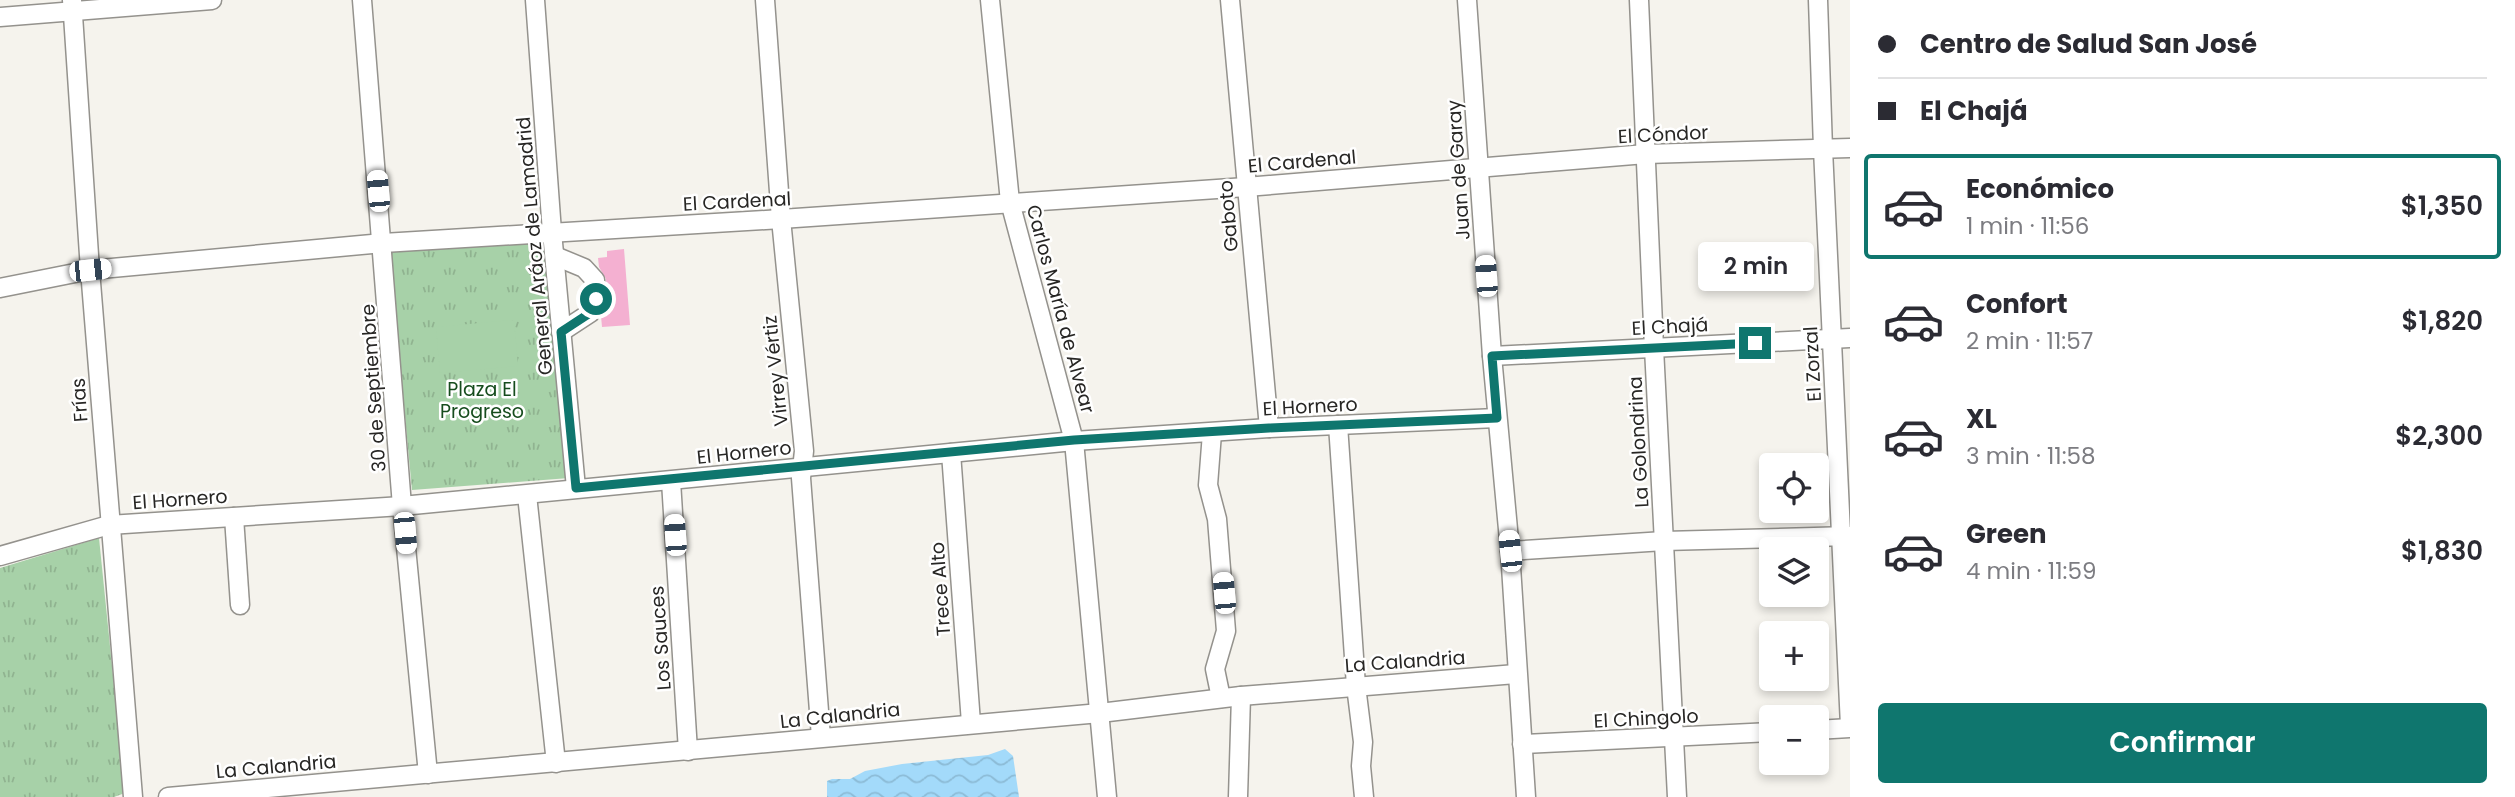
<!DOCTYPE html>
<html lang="es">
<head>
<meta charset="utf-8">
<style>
	:root { --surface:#fff; --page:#f2f2f3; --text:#2b2b33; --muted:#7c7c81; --line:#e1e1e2; --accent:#0f766e }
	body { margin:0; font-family:Poppins,sans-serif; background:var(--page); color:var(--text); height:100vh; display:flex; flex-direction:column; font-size:26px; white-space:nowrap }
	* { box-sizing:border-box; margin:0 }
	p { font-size:23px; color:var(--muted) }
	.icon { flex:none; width:38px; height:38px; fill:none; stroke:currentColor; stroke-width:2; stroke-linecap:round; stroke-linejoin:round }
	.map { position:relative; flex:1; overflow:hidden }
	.panel { display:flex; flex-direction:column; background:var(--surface); width:665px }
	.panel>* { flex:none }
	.hud { display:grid; align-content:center; height:154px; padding:0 28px; background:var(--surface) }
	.fabs { position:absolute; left:1759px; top:453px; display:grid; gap:14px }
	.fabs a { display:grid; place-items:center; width:70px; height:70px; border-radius:7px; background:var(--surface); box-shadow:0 4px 10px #0003; font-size:35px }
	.end { position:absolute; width:32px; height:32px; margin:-16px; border:9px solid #0f766e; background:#fff; box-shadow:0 0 0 4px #fff }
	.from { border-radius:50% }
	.bubble { position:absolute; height:49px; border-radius:7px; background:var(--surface); box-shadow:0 4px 10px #0003; font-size:23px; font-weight:600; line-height:49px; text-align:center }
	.car { position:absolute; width:21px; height:42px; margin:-21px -10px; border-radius:9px; box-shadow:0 0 5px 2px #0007; background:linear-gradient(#fff 24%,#345 0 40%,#fff 0 76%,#345 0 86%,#fff 0) }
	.hud b { display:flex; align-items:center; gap:24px; height:66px; font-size:26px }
	.hud b+b { border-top:2px solid var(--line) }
	.hud i { width:18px; height:18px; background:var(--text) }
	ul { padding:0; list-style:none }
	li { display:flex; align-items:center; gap:21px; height:105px; margin:0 14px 10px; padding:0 14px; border:4px solid transparent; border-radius:7px }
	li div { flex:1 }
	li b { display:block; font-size:26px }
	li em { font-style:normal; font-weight:600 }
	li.on { border-color:var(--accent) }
	li>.icon { width:63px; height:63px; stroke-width:1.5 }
	.cta { display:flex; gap:14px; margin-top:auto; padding:14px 28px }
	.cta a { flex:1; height:80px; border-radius:7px; background:var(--accent); color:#fff; font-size:28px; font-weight:600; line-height:80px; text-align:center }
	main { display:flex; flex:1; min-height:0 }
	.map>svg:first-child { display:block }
	.park { fill:url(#park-tufts) }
	.garden { fill:#a7d1a8 }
	.water { fill:url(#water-waves) }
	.building { fill:#f4b0d1 }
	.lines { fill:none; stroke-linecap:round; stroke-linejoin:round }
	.minor-casing { stroke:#94928d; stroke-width:21 }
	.minor { stroke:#fff; stroke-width:18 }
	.route { stroke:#0f766e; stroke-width:9 }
	.labels { text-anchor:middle; stroke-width:5; stroke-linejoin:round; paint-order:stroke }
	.street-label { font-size:19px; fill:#272624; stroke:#fff }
	.park-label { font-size:19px; fill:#164c1d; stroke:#fff }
</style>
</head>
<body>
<main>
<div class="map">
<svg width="1850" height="797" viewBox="0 0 1850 797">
	<defs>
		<pattern id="park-tufts" width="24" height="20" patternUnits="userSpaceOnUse" patternTransform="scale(1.75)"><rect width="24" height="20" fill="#a7d1a8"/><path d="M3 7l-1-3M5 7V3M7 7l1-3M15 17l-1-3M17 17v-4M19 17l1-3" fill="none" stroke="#90b390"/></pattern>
		<pattern id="water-waves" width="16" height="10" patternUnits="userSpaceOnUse" patternTransform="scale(1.75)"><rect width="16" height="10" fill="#a3dafa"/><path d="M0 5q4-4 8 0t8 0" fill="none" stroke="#8cbbd6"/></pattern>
	</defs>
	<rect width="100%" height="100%" fill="#f5f3ed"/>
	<!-- park -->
	<g class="park">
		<polygon points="543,242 569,478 412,490 389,247"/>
		<polygon points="99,538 125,793 114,797 0,797 0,568"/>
	</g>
	<!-- garden -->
	<polygon class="garden" points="514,320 518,366 440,373 436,327"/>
	<!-- water -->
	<polygon class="water" points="1005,749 1013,756 1019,797 827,797 827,781 832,779 850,779 865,771 902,764 988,755"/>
	<!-- building -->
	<polygon class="building" points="624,249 630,325 602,327 601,316 607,299 606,279 599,267 598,258 607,257 607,251"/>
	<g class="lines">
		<defs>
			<g id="minor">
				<polyline points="72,0 90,270 133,797"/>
				<polyline points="362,0 402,506 428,774"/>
				<polyline points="535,0 552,232 576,488"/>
				<polyline points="765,0 781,219 804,451 801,478 821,737"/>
				<polyline points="990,0 1010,202 1074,441 1107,797"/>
				<polyline points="1230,0 1269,428"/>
				<polyline points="1467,0 1492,356 1510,551 1526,797"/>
				<polyline points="1639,0 1654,348 1677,797"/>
				<polyline points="1818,0 1823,149 1850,726"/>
				<polyline points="0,17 212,0"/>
				<polyline points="555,256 584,268 595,280 596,299 593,308 590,313 561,332"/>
				<polyline points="0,288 90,270 383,243 781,219 1246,187 1646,154 1850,148"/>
				<polyline points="1492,356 1850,338"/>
				<polyline points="1338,425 1356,686 1363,742 1361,766 1364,797"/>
				<polyline points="1212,433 1208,485 1217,519 1226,631 1215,669 1221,698"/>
				<polyline points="951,453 971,723"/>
				<polyline points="671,481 688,751"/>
				<polyline points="527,495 556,763"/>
				<polyline points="234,517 240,605"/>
				<polyline points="1510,551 1664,541 1850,536"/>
				<polyline points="0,556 109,525 402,506 1074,441 1269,428 1497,418"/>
				<polyline points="1816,730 1850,728"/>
				<polyline points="1522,744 1771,732"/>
				<polyline points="168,797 1100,713 1241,696 1516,674"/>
				<polyline points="1238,797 1241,696"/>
			</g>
		</defs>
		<!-- minor casing -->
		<use href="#minor" class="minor-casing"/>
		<!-- minor -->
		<use href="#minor" class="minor"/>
	</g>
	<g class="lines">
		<!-- route -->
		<polyline class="route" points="596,299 590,313 561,332 576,488 1074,440 1269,428 1497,418 1492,356 1755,343"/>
	</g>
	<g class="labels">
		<!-- street labels -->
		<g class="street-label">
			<text transform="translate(1663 134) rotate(-3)" y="7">El Cóndor</text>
			<text transform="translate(1302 161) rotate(-5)" y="7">El Cardenal</text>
			<text transform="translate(1458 170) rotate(-94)" y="7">Juan de Garay</text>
			<text transform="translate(737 201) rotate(-3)" y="7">El Cardenal</text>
			<text transform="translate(1228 216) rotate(-95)" y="7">Gaboto</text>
			<text transform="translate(534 246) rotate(-95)" y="7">General Aráoz de Lamadrid</text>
			<text transform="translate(1061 309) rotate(75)" y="7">Carlos María de Alvear</text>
			<text transform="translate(1670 326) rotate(-3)" y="7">El Chajá</text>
			<text transform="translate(1812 364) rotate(-93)" y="7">El Zorzal</text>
			<text transform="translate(775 371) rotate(-96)" y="7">Virrey Vértiz</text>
			<text transform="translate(373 388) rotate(-94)" y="7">30 de Septiembre</text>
			<text transform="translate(79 400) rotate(-94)" y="7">Frías</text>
			<text transform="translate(1310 406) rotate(-3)" y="7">El Hornero</text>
			<text transform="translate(1638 442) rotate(-93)" y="7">La Golondrina</text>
			<text transform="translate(744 452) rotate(-6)" y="7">El Hornero</text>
			<text transform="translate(180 499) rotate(-4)" y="7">El Hornero</text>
			<text transform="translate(940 589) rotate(-94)" y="7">Trece Alto</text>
			<text transform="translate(660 638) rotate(-94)" y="7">Los Sauces</text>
			<text transform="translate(1405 661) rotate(-4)" y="7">La Calandria</text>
			<text transform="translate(840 715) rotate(-6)" y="7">La Calandria</text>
			<text transform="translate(1646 718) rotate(-3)" y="7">El Chingolo</text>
			<text transform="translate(276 766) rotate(-5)" y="7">La Calandria</text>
		</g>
		<!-- park labels -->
		<g class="park-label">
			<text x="482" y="396">Plaza El<tspan x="482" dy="22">Progreso</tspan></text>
		</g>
	</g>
</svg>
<div class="fabs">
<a><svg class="icon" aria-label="locate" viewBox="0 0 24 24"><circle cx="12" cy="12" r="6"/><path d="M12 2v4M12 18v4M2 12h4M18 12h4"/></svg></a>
<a><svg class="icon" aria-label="layers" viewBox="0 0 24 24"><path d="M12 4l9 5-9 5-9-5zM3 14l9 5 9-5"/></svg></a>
<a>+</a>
<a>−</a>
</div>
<i class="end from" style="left:596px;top:299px"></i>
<i class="end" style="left:1755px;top:343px"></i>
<div class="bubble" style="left:1698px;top:242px;width:116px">2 min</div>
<i class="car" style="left:378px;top:191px;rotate:355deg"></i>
<i class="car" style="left:90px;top:270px;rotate:84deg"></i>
<i class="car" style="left:1486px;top:276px;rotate:356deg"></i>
<i class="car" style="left:405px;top:533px;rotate:175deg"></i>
<i class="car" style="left:675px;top:535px;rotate:356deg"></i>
<i class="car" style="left:1510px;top:551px;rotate:354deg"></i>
<i class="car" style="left:1224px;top:593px;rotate:355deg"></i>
</div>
<section class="panel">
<div class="hud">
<b><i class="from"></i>Centro de Salud San José</b>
<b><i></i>El Chajá</b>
</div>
<ul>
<li class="on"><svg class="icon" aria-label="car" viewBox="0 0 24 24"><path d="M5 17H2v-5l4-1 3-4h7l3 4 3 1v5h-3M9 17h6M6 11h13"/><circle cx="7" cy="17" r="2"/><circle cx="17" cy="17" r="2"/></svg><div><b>Económico</b><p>1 min · 11:56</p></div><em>$1,350</em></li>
<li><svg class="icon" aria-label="car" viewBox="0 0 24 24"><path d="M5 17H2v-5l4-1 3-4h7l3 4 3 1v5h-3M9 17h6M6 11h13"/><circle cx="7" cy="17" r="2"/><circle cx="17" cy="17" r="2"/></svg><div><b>Confort</b><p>2 min · 11:57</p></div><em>$1,820</em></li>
<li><svg class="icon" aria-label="car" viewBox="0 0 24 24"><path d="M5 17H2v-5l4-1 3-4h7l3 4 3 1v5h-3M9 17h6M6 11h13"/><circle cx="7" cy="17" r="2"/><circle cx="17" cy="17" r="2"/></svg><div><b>XL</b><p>3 min · 11:58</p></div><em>$2,300</em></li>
<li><svg class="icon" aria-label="car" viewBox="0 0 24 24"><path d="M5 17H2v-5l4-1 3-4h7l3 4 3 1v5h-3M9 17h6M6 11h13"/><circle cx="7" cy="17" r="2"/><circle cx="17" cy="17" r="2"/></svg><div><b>Green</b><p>4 min · 11:59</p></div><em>$1,830</em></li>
</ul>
<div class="cta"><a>Confirmar</a></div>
</section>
</main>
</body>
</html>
